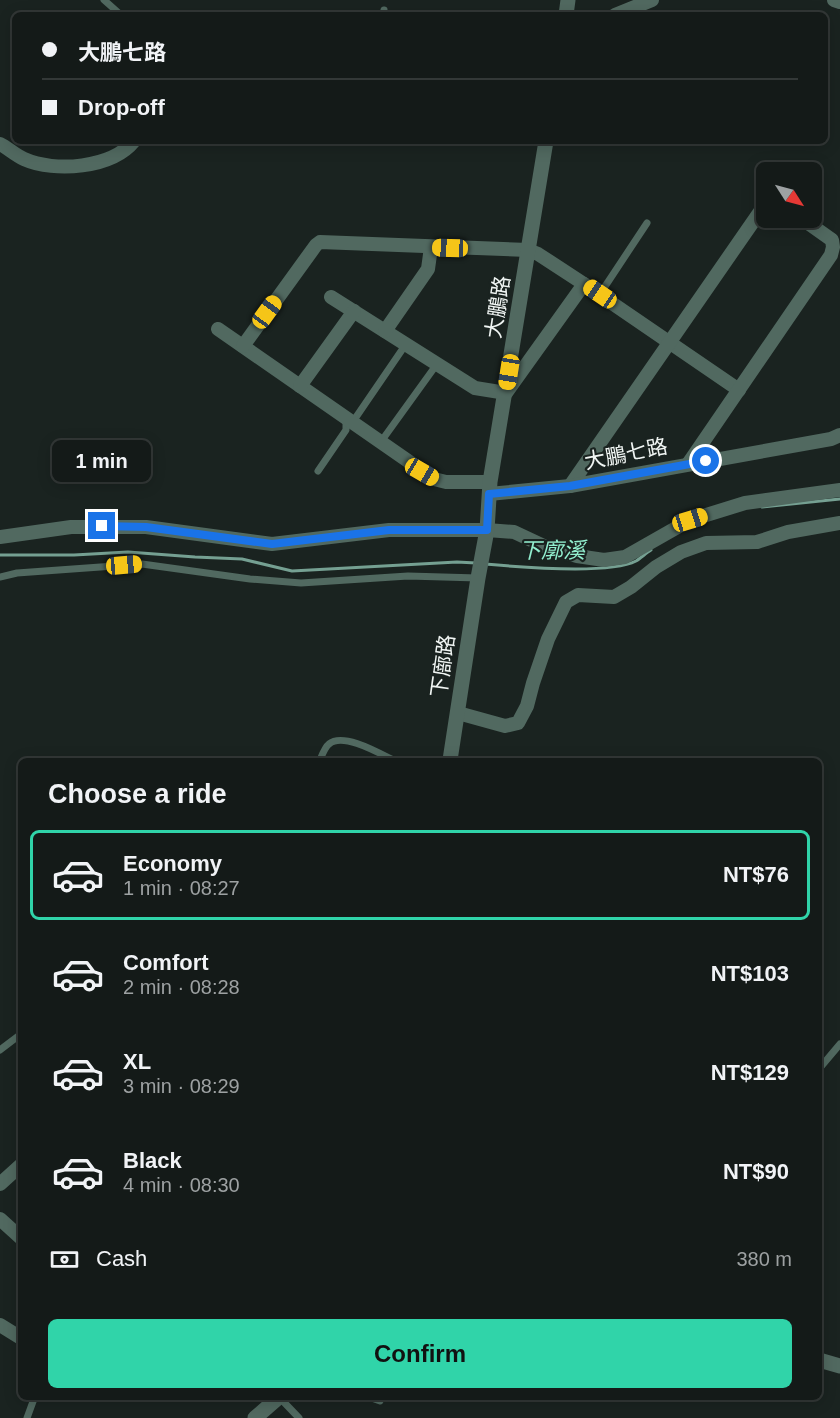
<!DOCTYPE html>
<html lang="en">
<head>
<meta charset="utf-8">
<style>
	:root { --surface:#141a18; --page:#1d2321; --text:#f1f3f6; --muted:#9da1a2; --line:#333837; --accent:#30d4a9 }
	body { margin:0; font-family:Arial,"Noto Sans TC",sans-serif; background:var(--page); color:var(--text); height:100vh; display:flex; flex-direction:column; font-size:22px; white-space:nowrap }
	* { box-sizing:border-box; margin:0 }
	p { font-size:20px; color:var(--muted) }
	.icon { flex:none; width:33px; height:33px; fill:none; stroke:currentColor; stroke-width:2; stroke-linecap:round; stroke-linejoin:round }
	.map { position:relative; flex:1; overflow:hidden }
	.side { position:absolute; left:18px; top:758px; width:804px; height:642px; display:flex; flex-direction:column; background:var(--surface); border-radius:9px; box-shadow:0 3px 15px #0003,0 0 0 2px var(--line) }
	.side>* { flex:none }
	.guide { position:absolute; left:12px; top:12px; width:816px; height:132px; border-radius:9px; box-shadow:0 3px 15px #0003,0 0 0 2px var(--line); display:grid; align-content:center; height:132px; padding:0 30px; background:var(--surface) }
	.needle { width:39px; rotate:126deg }
	.fabs { position:absolute; left:756px; top:162px; display:grid; gap:12px }
	.fabs a { display:grid; place-items:center; width:66px; height:66px; border-radius:9px; background:var(--surface); box-shadow:0 3px 15px #0003,0 0 0 2px var(--line); font-size:30px }
	.end { position:absolute; width:27px; height:27px; margin:-14px; border:8px solid #1a73e8; background:#fff; box-shadow:0 0 0 3px #fff }
	.from { border-radius:50% }
	.bubble { position:absolute; height:42px; border-radius:9px; background:var(--surface); box-shadow:0 3px 15px #0003,0 0 0 2px var(--line); font-size:20px; font-weight:600; line-height:42px; text-align:center }
	.car { position:absolute; width:18px; height:36px; margin:-18px -9px; border-radius:8px; box-shadow:0 0 4px 2px #0007; background:linear-gradient(#f5c518 24%,#345 0 40%,#f5c518 0 76%,#345 0 86%,#f5c518 0) }
	.guide b { display:flex; align-items:center; gap:21px; height:57px; font-size:22px }
	.guide b+b { border-top:2px solid var(--line) }
	.guide i { width:15px; height:15px; background:var(--text) }
	ul { padding:0; list-style:none }
	li { display:flex; align-items:center; gap:18px; height:90px; margin:0 12px 9px; padding:0 18px; border:3px solid transparent; border-radius:9px }
	li div { flex:1 }
	li b { display:block; font-size:22px }
	li em { font-style:normal; font-weight:600 }
	li.current { border-color:var(--accent) }
	li>.icon { width:54px; height:54px; stroke-width:1.5 }
	h2 { padding:0 30px; font-size:27px; line-height:72px }
	.pay { display:flex; align-items:center; gap:15px; height:66px; padding:0 30px; font-size:22px }
	.pay p { margin-inline-start:auto }
	.action { display:flex; gap:12px; margin-top:auto; padding:12px 30px }
	.action a { flex:1; height:69px; border-radius:9px; background:var(--accent); color:#111; font-size:24px; font-weight:600; line-height:69px; text-align:center }
	.map>svg:first-child { display:block }
	.lines { fill:none; stroke-linecap:round; stroke-linejoin:round }
	.stream { stroke:#75a092; stroke-width:3 }
	.service { stroke:#516960; stroke-width:7 }
	.minor { stroke:#516960; stroke-width:14 }
	.tertiary { stroke:#516960; stroke-width:15 }
	.route { stroke:#1a73e8; stroke-width:8 }
	.labels { text-anchor:middle; stroke-width:4.5; stroke-linejoin:round; paint-order:stroke }
	.street-label { font-size:21px; fill:#f0f5f3; stroke:#1a2320 }
	.water-label { font-size:22px; font-style:italic; fill:#92efcf; stroke:#1a2320 }
</style>
</head>
<body>
<div class="map">
<svg width="840" height="1418" viewBox="0 0 840 1418">
	<rect width="100%" height="100%" fill="#1a2320"/>
	<g class="lines">
		<!-- stream -->
		<g class="stream">
			<polyline points="762,507 840,499"/>
			<polyline points="0,555 74,555 128,552 195,557 242,559 292,571 457,562 476,563"/>
			<path d="M485,564c33,3 124,11 151,-3 5,-3 10,-8 15,-11"/>
		</g>
		<!-- service -->
		<g class="service">
			<polyline points="104,0 121,15"/>
			<polyline points="383,15 384,10"/>
			<polyline points="600,294 647,223"/>
			<polyline points="352,423 406,344"/>
			<polyline points="380,443 437,364"/>
			<polyline points="318,471 346,430 346,419"/>
			<polyline points="0,577 17,573 142,564 250,579 301,583 408,576 478,578"/>
			<path d="M320,760c2,-5 5,-13 9,-16 14,-12 50,9 64,16"/>
			<polyline points="0,1050 21,1034"/>
			<polyline points="819,1069 840,1044"/>
			<polyline points="366,1396 380,1401"/>
			<polyline points="279,1397 299,1418"/>
			<polyline points="27,1418 35,1396"/>
		</g>
		<!-- minor -->
		<g class="minor">
			<polyline points="834,0 840,2"/>
			<polyline points="615,15 652,0"/>
			<path d="M0,144c8,4 15,11 24,15 31,14 88,9 110,-18"/>
			<polyline points="331,297 475,388 506,393 584,284"/>
			<polyline points="218,329 434,479 446,482 490,482"/>
			<polyline points="385,331 428,269 431,247"/>
			<polyline points="243,346 316,245 320,242 528,250 538,254 584,284 739,390"/>
			<polyline points="300,386 354,311"/>
			<polyline points="688,464 831,255 833,247 832,240 801,218"/>
			<polyline points="570,486 766,203"/>
			<polyline points="489,494 570,486 831,439 840,435"/>
			<polyline points="0,537 71,527 146,527 272,544 389,530 487,530 514,532 546,547 577,556 604,560 625,557 690,520 745,503 840,490"/>
			<polyline points="458,713 505,726 518,723 527,706 533,683 548,639 566,602 578,595 614,597 631,587 656,567 681,552 706,543 757,542 788,532 840,523"/>
			<polyline points="0,1184 21,1165"/>
			<polyline points="0,1219 21,1238"/>
			<polyline points="0,1325 21,1338"/>
		</g>
		<!-- tertiary -->
		<g class="tertiary">
			<polyline points="566,15 568,0"/>
			<polyline points="450,760 478,578 487,530 490,482 546,141"/>
			<polyline points="819,1360 840,1366"/>
			<polyline points="255,1418 280,1396"/>
		</g>
	</g>
	<g class="lines">
		<!-- route -->
		<polyline class="route" points="102,526 146,527 272,544 389,530 487,530 489,494 570,486 706,461"/>
	</g>
	<g class="labels">
		<!-- street labels -->
		<g class="street-label">
			<text transform="translate(498 307) rotate(-81)" y="7">大鵬路</text>
			<text transform="translate(626 454) rotate(-11)" y="7">大鵬七路</text>
			<text transform="translate(443 666) rotate(-82)" y="7">下廍路</text>
		</g>
		<!-- water labels -->
		<g class="water-label">
			<text x="552" y="558">下廓溪</text>
		</g>
	</g>
</svg>
<div class="fabs">
<a><svg class="needle" viewBox="-14 -14 28 28"><path d="M0-13l5 13h-10z" fill="#e53935"/><path d="M0 13l5-13h-10z" fill="#9da1a2"/></svg></a>
</div>
<i class="end from" style="left:706px;top:461px"></i>
<i class="end" style="left:102px;top:526px"></i>
<div class="bubble" style="left:52px;top:440px;width:99px">1 min</div>
<i class="car" style="left:450px;top:248px;rotate:272deg"></i>
<i class="car" style="left:600px;top:294px;rotate:304deg"></i>
<i class="car" style="left:267px;top:312px;rotate:36deg"></i>
<i class="car" style="left:509px;top:372px;rotate:189deg"></i>
<i class="car" style="left:422px;top:472px;rotate:120deg"></i>
<i class="car" style="left:690px;top:520px;rotate:73deg"></i>
<i class="car" style="left:124px;top:565px;rotate:85deg"></i>
<div class="guide">
<b><i class="from"></i>大鵬七路</b>
<b><i></i>Drop-off</b>
</div>
<section class="side">
<h2>Choose a ride</h2>
<ul>
<li class="current"><svg class="icon" aria-label="car" viewBox="0 0 24 24"><path d="M5 17H2v-5l4-1 3-4h7l3 4 3 1v5h-3M9 17h6M6 11h13"/><circle cx="7" cy="17" r="2"/><circle cx="17" cy="17" r="2"/></svg><div><b>Economy</b><p>1 min · 08:27</p></div><em>NT$76</em></li>
<li><svg class="icon" aria-label="car" viewBox="0 0 24 24"><path d="M5 17H2v-5l4-1 3-4h7l3 4 3 1v5h-3M9 17h6M6 11h13"/><circle cx="7" cy="17" r="2"/><circle cx="17" cy="17" r="2"/></svg><div><b>Comfort</b><p>2 min · 08:28</p></div><em>NT$103</em></li>
<li><svg class="icon" aria-label="car" viewBox="0 0 24 24"><path d="M5 17H2v-5l4-1 3-4h7l3 4 3 1v5h-3M9 17h6M6 11h13"/><circle cx="7" cy="17" r="2"/><circle cx="17" cy="17" r="2"/></svg><div><b>XL</b><p>3 min · 08:29</p></div><em>NT$129</em></li>
<li><svg class="icon" aria-label="car" viewBox="0 0 24 24"><path d="M5 17H2v-5l4-1 3-4h7l3 4 3 1v5h-3M9 17h6M6 11h13"/><circle cx="7" cy="17" r="2"/><circle cx="17" cy="17" r="2"/></svg><div><b>Black</b><p>4 min · 08:30</p></div><em>NT$90</em></li>
</ul>
<div class="pay"><svg class="icon" aria-label="cash" viewBox="0 0 24 24"><path d="M3 7h18v10H3z"/><circle cx="12" cy="12" r="2"/></svg>Cash<p>380 m</p></div>
<div class="action"><a>Confirm</a></div>
</section>
</div>
</body>
</html>
